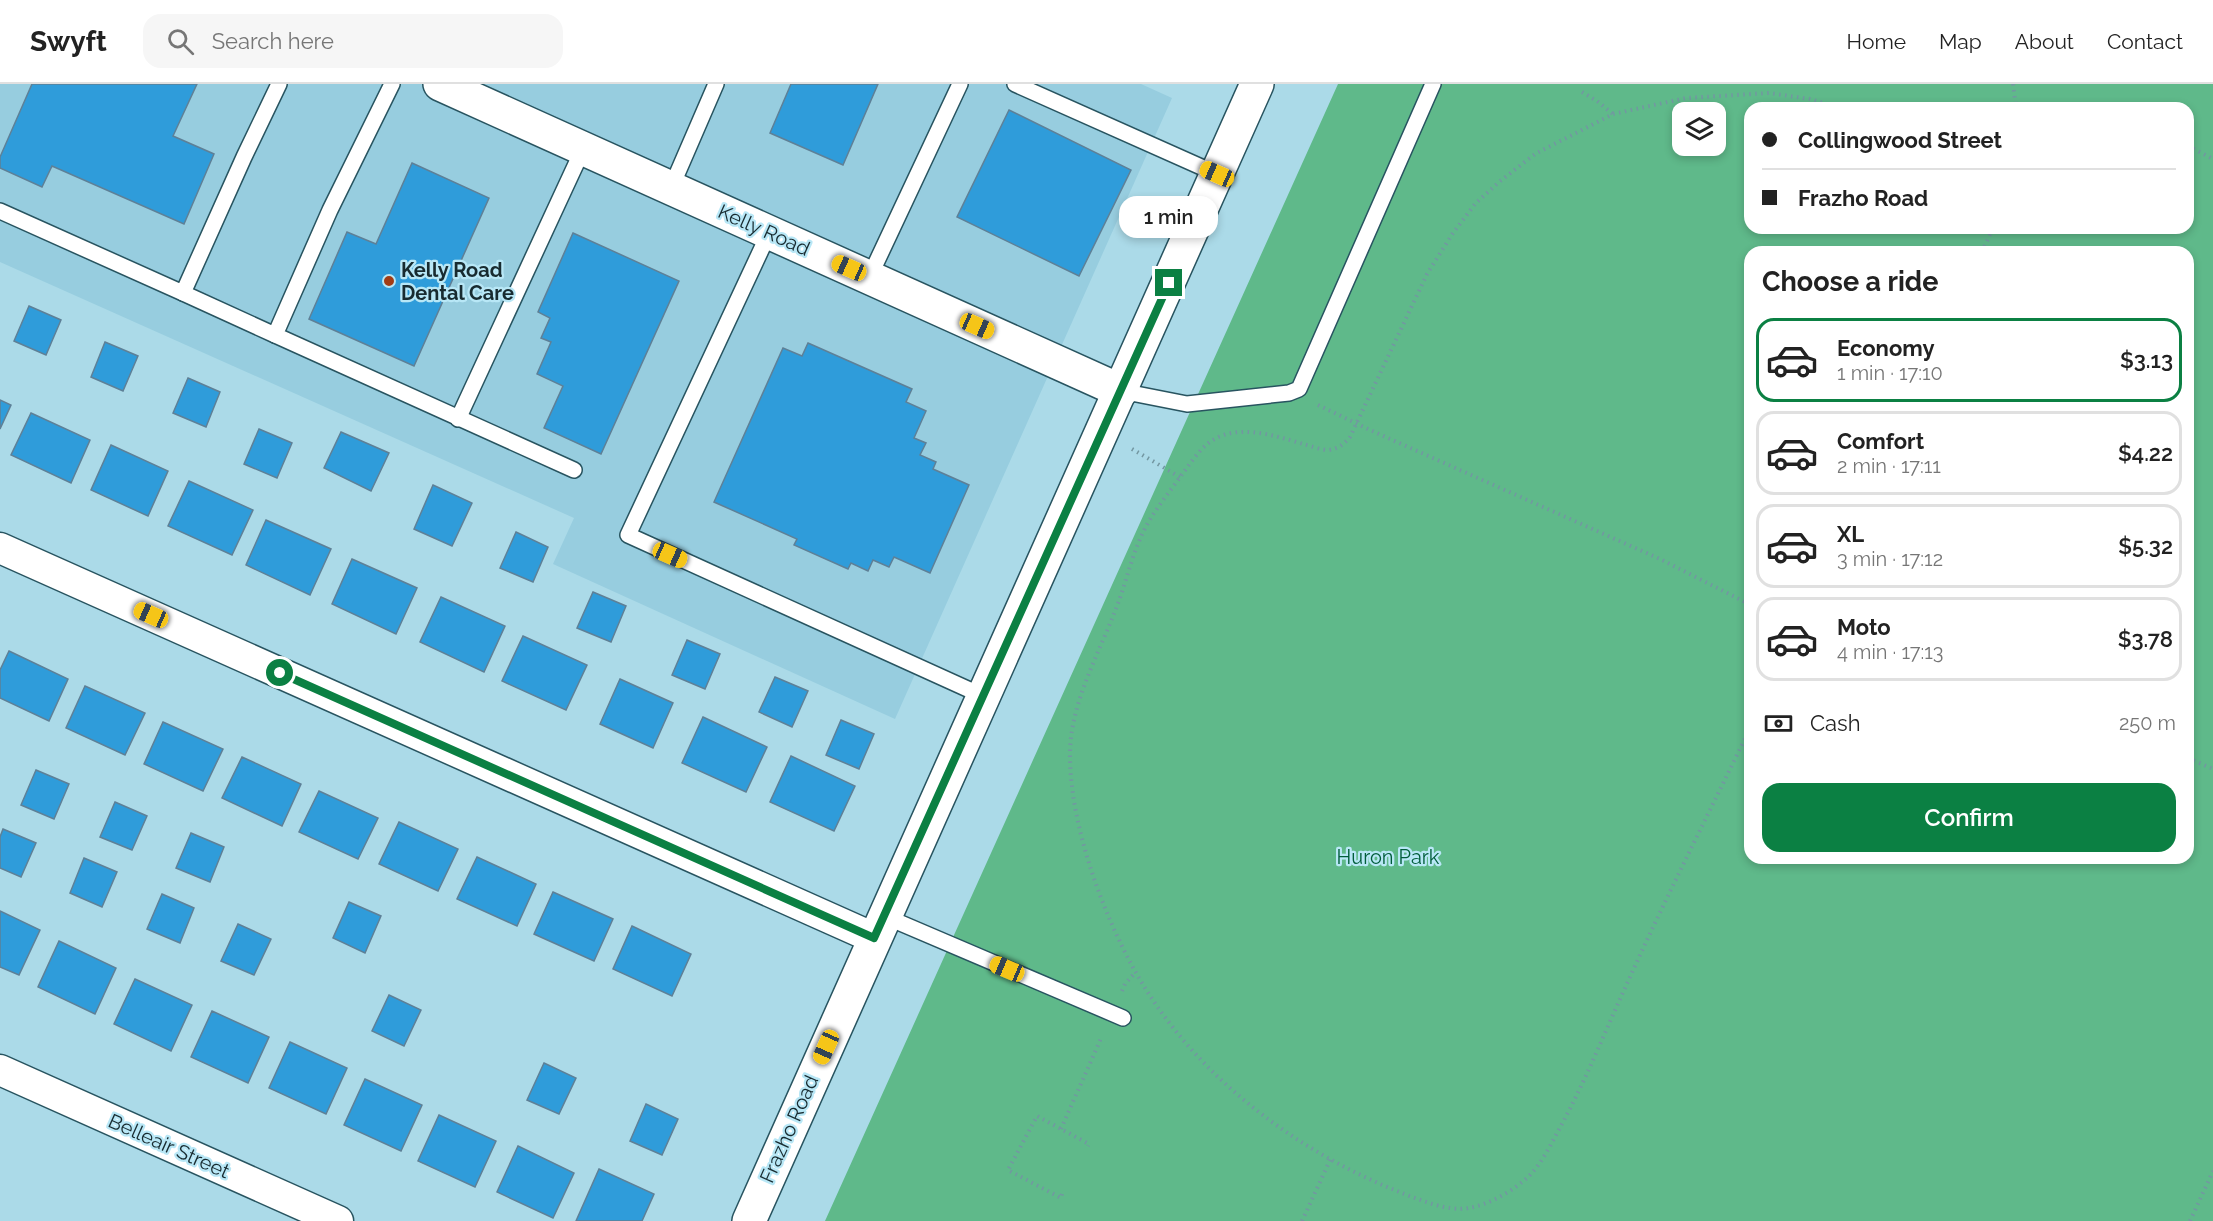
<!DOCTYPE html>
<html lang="en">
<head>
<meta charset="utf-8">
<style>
	:root { --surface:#fff; --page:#f6f6f6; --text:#222; --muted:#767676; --line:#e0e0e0; --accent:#0b8043 }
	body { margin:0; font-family:Raleway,sans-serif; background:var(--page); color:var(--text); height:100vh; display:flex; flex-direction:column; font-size:22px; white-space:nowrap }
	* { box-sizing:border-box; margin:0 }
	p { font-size:20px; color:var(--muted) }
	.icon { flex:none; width:33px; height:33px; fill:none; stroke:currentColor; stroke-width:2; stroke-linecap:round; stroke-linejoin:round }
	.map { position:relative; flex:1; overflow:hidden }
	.side { position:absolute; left:1744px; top:162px; width:450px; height:618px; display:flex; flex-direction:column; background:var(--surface); border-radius:18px; box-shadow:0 3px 9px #0003 }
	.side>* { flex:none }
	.guide { position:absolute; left:1744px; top:18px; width:450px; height:132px; border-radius:18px; box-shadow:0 3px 9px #0003; display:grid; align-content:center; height:132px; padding:0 18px; background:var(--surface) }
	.buttons { position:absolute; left:1672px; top:18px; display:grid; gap:12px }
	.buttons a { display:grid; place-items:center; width:54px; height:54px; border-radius:12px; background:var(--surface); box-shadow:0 3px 9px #0003; font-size:30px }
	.end { position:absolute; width:27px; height:27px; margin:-14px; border:8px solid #0b8043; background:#fff; box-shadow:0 0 0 3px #fff }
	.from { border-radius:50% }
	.bubble { position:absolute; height:42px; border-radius:18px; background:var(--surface); box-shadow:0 3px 9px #0003; font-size:20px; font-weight:600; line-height:42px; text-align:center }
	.car { position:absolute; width:18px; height:36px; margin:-18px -9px; border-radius:8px; box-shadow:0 0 4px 2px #0007; background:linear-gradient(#f5c518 24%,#345 0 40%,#f5c518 0 76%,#345 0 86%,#f5c518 0) }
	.guide b { display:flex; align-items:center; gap:21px; height:57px; font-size:22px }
	.guide b+b { border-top:2px solid var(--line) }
	.guide i { width:15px; height:15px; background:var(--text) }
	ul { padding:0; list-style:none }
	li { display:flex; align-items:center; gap:18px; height:84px; margin:0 12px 9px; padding:0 6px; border:3px solid var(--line); border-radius:18px }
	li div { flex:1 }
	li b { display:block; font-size:22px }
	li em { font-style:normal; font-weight:600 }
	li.on { border-color:var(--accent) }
	li>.icon { width:54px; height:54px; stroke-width:1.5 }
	h2 { padding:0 18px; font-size:27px; line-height:72px }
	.pay { display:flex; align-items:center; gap:15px; height:66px; padding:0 18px; font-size:22px }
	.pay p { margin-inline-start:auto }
	.button { display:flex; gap:12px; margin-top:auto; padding:12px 18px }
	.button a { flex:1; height:69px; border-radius:18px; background:var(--accent); color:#fff; font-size:24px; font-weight:600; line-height:69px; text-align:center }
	header { display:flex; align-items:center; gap:36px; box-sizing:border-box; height:84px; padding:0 30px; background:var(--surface); border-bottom:2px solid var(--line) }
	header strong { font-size:28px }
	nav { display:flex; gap:33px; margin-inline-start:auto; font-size:21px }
	.search { width:420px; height:54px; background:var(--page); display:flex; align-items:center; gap:15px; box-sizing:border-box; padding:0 21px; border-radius:18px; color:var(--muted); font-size:22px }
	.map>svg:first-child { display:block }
	.built { fill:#97cddf }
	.green { fill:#5fb98a; fill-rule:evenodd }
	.building { fill:#2f9cda; stroke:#5e8097; stroke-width:1.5 }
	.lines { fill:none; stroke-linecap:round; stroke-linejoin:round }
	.service-casing { stroke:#285460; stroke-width:18 }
	.minor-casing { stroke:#285460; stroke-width:33 }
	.tertiary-casing { stroke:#285460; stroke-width:36 }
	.path { stroke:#7397a2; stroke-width:4; stroke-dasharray:1.5 4.5; stroke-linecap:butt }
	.service { stroke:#fff; stroke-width:15 }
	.minor { stroke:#fff; stroke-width:30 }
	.tertiary { stroke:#fff; stroke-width:33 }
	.route { stroke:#0b8043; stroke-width:8 }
	.poi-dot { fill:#a23c15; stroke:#b8e7f6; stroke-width:2 }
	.labels { text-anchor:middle; stroke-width:4.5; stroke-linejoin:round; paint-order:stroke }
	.street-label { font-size:20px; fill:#182b30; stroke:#b8e7f6 }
	.poi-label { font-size:20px; font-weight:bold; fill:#182b30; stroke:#b8e7f6; text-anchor:start }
	.park-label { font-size:20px; fill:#005d3a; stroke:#b8e7f6 }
</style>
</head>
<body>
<header>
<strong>Swyft</strong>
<div class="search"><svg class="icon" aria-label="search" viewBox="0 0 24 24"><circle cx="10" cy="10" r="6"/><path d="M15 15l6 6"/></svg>Search here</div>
<nav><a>Home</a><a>Map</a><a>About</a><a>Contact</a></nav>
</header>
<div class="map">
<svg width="2213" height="1137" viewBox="0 0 2213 1137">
	<rect width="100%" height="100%" fill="#abdae8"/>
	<!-- built -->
	<polygon class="built" points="0,0 1141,0 1172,14 895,635 553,480 574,434 0,178"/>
	<!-- green -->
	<path class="green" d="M1338,0h875v1137h-1388zM1750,24h438v120h-438zM1683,28h33v34h-33zM1750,168h438v606h-438z"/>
	<!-- building -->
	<g class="building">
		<polygon points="32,0 197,0 173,52 214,70 184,140 52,82 42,103 0,84 0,73"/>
		<polygon points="791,0 878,0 843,81 770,49"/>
		<polygon points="1009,26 1131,86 1079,192 957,133"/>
		<polygon points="412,79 489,114 414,282 309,235 347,148 376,160"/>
		<polygon points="573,149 679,197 601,370 544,344 563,302 537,290 551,258 541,254 550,234 538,228"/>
		<polygon points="29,222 61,236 46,271 14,257"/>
		<polygon points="105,258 138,272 123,307 91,293"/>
		<polygon points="808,259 912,305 906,318 926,327 914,354 926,359 920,371 936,378 933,385 969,401 930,489 894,473 889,483 873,476 868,487 851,479 848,485 794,461 797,455 714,418 783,264 802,272"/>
		<polygon points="188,294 220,308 206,343 173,329"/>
		<polygon points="0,316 11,321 0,345"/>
		<polygon points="31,329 90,356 71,399 11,371"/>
		<polygon points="259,345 292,359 277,394 244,380"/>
		<polygon points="341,348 389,369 371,407 324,384"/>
		<polygon points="111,361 168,387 148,432 91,406"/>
		<polygon points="189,397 253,426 232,471 168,442"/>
		<polygon points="433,401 472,419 452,462 414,445"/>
		<polygon points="266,436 331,465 310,511 246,481"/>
		<polygon points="516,448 548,463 533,498 500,484"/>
		<polygon points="352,475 417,504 396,550 332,520"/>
		<polygon points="593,508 626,522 611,558 577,544"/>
		<polygon points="441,513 505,542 484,588 420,558"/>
		<polygon points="523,552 587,581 566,626 502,597"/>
		<polygon points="687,556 720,570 705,605 672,591"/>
		<polygon points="9,567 68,595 49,637 0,614 0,586"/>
		<polygon points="775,593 808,607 792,643 759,628"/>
		<polygon points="620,595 673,619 653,664 600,640"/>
		<polygon points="85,602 145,629 125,671 66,644"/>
		<polygon points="703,633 767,663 746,708 682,679"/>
		<polygon points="841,636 874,650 859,685 826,671"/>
		<polygon points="163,638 223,665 203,707 144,680"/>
		<polygon points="791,672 855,702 834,747 770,718"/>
		<polygon points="242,673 301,700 282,742 222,714"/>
		<polygon points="36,686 69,700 54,735 21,721"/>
		<polygon points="319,707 378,734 358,775 299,748"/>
		<polygon points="115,718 147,732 132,766 100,753"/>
		<polygon points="399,738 458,765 438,807 379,780"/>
		<polygon points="3,745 36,759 21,793 0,784 0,753"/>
		<polygon points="191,749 224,763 210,798 176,784"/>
		<polygon points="477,773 536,800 517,842 457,815"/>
		<polygon points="84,774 117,788 102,823 70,809"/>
		<polygon points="553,808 613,835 594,877 534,850"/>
		<polygon points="162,810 194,824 180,859 147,845"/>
		<polygon points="349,818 381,832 365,869 333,854"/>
		<polygon points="0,827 40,846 19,891 0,883"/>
		<polygon points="238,840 271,855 254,891 221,877"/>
		<polygon points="632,842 691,870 672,912 613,885"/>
		<polygon points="59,857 116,884 95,930 38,903"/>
		<polygon points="135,895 192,921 171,967 114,940"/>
		<polygon points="389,911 421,926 404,962 372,947"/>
		<polygon points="212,927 269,953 248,999 191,973"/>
		<polygon points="290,958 347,984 326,1030 269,1004"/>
		<polygon points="544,979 576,994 559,1030 527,1016"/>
		<polygon points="365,995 422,1021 401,1067 344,1041"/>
		<polygon points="646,1020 678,1035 662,1071 630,1057"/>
		<polygon points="439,1031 496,1057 475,1103 418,1077"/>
		<polygon points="518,1062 574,1089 553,1134 497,1108"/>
		<polygon points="599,1085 654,1110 642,1137 576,1137"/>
	</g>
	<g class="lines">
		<defs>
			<g id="service">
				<polyline points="392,0 330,126 275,251 574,386"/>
				<polyline points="1015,0 1217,90"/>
				<polyline points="671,104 716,0"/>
				<polyline points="0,127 183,209 244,73 279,0"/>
				<polyline points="769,149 628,451 983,612"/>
				<polyline points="869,194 960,0"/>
				<polyline points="183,209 275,251"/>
				<polyline points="1121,307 1187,320 1289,309 1299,305 1433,0"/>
				<polyline points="458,335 583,65"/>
				<polyline points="884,832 1123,934"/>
			</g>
			<g id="minor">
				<polyline points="0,464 874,854"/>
				<polyline points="0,986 338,1137"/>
			</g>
			<g id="tertiary">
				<polyline points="440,0 1121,307"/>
				<polyline points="749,1137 1257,0"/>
			</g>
		</defs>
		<!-- service casing -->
		<use href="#service" class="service-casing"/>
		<!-- minor casing -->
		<use href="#minor" class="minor-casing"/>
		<!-- tertiary casing -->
		<use href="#tertiary" class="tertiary-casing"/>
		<!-- path -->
		<g class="path">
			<polyline points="2013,0 2016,24"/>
			<polyline points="1582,8 1597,17 1613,30"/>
			<polyline points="2188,62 2213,75"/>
			<polyline points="1982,168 1993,144"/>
			<polyline points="1318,321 1370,346 1660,475 1749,520 1750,524"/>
			<polyline points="1132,365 1180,393"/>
			<path d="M1750,644c-40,83 -82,165 -120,249 -24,52 -45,106 -73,156 -8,15 -16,31 -28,43 -16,15 -40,29 -61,32 -19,4 -48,-8 -66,-15 -108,-42 -210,-120 -267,-222 -33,-59 -64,-145 -65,-213 -1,-52 27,-100 45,-147 10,-24 15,-50 26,-74 9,-22 28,-44 42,-64 7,-9 14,-20 22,-27 27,-25 68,-11 98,-2 8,2 18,6 25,6 10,-1 16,-6 22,-13l77,-163 26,-41 22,-29 24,-22 36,-28 78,-40 73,-16 83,-5 41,6 31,9"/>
			<polyline points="2188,674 2213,685"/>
			<polyline points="1122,907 1125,900 1135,889"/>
			<polyline points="1061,1045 1102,952"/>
			<polyline points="1062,1110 1061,1114 1008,1086 1037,1032 1089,1060 1088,1062"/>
			<polyline points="1302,1137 1331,1074"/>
			<polyline points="2190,1137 2213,1087"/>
		</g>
		<!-- service -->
		<use href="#service" class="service"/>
		<!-- minor -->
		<use href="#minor" class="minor"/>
		<!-- tertiary -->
		<use href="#tertiary" class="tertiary"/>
	</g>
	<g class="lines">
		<!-- route -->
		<polyline class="route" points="280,589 874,854 1169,199"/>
	</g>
	<!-- markers -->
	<circle class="poi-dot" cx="389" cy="197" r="6"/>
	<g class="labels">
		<!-- street labels -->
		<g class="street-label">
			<text transform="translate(764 146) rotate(24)" y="7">Kelly Road</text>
			<text transform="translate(789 1045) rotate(-66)" y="7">Frazho Road</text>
			<text transform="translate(169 1062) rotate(24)" y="7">Belleair Street</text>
		</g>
		<!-- poi labels -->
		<g class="poi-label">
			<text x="401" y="193">Kelly Road<tspan x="401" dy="23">Dental Care</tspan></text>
		</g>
		<!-- park labels -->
		<g class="park-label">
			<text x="1388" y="780">Huron Park</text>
		</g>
	</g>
</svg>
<div class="buttons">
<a><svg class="icon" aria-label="layers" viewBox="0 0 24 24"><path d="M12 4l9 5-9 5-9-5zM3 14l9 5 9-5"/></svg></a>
</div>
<i class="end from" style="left:280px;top:589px"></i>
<i class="end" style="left:1169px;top:199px"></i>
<div class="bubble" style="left:1119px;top:112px;width:99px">1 min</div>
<i class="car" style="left:1217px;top:90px;rotate:294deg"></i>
<i class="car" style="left:849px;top:184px;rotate:294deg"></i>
<i class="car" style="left:977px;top:242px;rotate:114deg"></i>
<i class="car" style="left:670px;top:471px;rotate:114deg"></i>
<i class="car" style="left:151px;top:531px;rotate:294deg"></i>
<i class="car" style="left:1007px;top:885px;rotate:293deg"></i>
<i class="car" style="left:826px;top:963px;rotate:204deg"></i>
<div class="guide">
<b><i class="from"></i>Collingwood Street</b>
<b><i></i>Frazho Road</b>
</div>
<section class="side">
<h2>Choose a ride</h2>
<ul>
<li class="on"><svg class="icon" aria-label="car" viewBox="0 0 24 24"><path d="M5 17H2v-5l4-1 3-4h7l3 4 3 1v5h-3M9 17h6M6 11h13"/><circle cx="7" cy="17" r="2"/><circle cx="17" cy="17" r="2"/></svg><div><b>Economy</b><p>1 min · 17:10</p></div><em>$3.13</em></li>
<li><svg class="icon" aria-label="car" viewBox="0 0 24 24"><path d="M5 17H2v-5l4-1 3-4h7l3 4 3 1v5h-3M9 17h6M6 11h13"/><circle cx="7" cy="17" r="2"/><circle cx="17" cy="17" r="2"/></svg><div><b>Comfort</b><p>2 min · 17:11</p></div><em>$4.22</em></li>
<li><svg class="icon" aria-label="car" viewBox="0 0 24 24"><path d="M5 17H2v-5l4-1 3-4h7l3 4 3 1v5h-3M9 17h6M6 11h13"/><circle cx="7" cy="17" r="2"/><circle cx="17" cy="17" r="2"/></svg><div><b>XL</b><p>3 min · 17:12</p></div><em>$5.32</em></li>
<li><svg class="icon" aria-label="car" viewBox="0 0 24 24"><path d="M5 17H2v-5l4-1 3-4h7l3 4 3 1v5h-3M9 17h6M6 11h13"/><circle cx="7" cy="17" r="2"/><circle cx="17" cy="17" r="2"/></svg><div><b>Moto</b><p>4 min · 17:13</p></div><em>$3.78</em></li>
</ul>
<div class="pay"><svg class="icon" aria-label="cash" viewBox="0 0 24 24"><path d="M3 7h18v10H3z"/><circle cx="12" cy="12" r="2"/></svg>Cash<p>250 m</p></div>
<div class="button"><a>Confirm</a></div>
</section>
</div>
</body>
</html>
